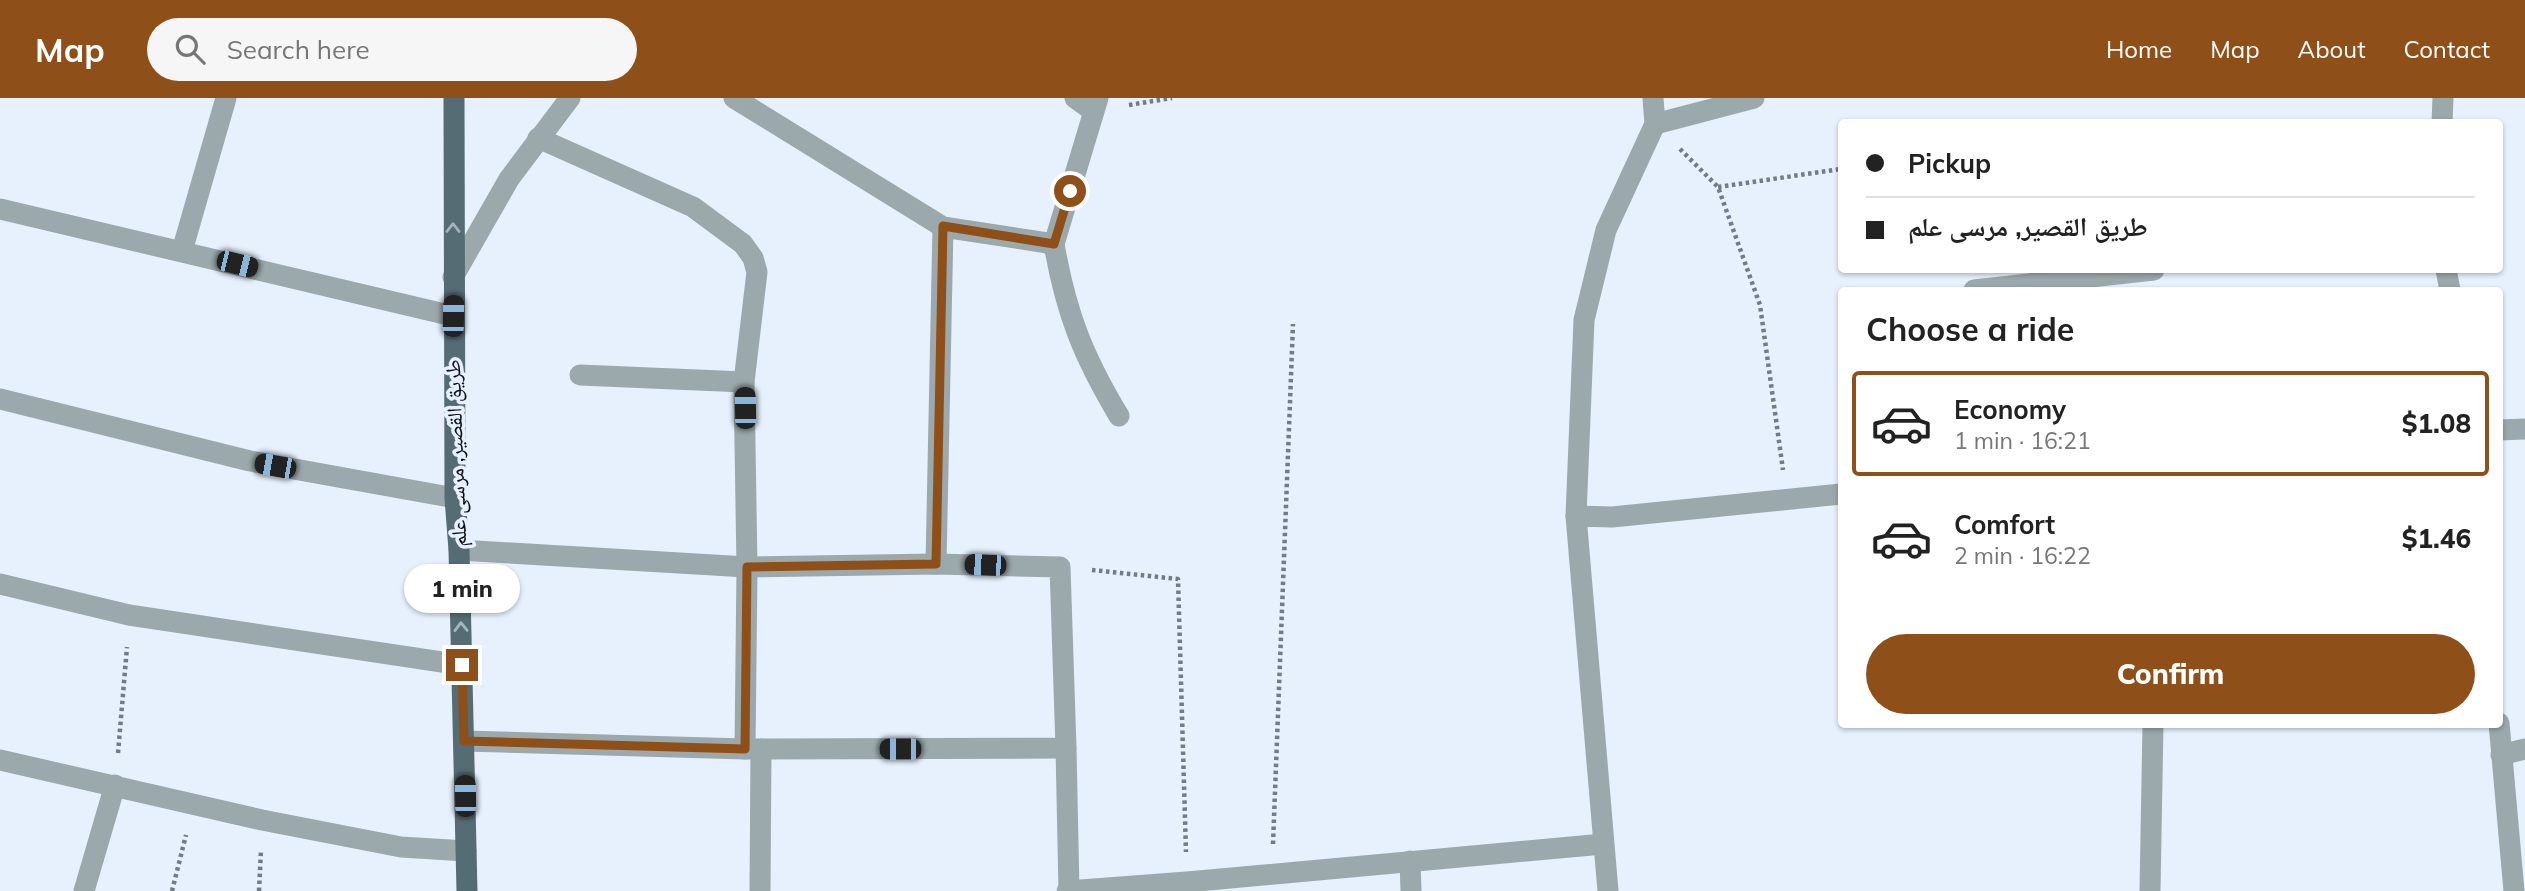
<!DOCTYPE html>
<html lang="en">
<head>
<meta charset="utf-8">
<style>
	:root { --surface:#fff; --page:#f6f6f6; --text:#222; --muted:#767676; --line:#e0e0e0; --accent:#8f4f18 }
	body { margin:0; font-family:Mulish,"Noto Naskh Arabic",sans-serif; background:var(--page); color:var(--text); height:100vh; display:flex; flex-direction:column; font-size:26px; white-space:nowrap }
	* { box-sizing:border-box; margin:0 }
	p { font-size:23px; color:var(--muted) }
	.icon { flex:none; width:38px; height:38px; fill:none; stroke:currentColor; stroke-width:2; stroke-linecap:round; stroke-linejoin:round }
	.map { position:relative; flex:1; overflow:hidden }
	.panel { position:absolute; left:1838px; top:189px; width:665px; height:441px; display:flex; flex-direction:column; background:var(--surface); border-radius:7px; box-shadow:0 2px 5px #0004 }
	.panel>* { flex:none }
	.hud { position:absolute; left:1838px; top:21px; width:665px; height:154px; border-radius:7px; box-shadow:0 2px 5px #0004; display:grid; align-content:center; height:154px; padding:0 28px; background:var(--surface) }
	.end { position:absolute; width:32px; height:32px; margin:-16px; border:9px solid #8f4f18; background:#fff; box-shadow:0 0 0 4px #fff }
	.from { border-radius:50% }
	.bubble { position:absolute; height:49px; border-radius:24px; background:var(--surface); box-shadow:0 2px 5px #0004; font-size:23px; font-weight:800; line-height:49px; text-align:center }
	.car { position:absolute; width:21px; height:42px; margin:-21px -10px; border-radius:9px; box-shadow:0 0 5px 2px #0007; background:linear-gradient(#222 24%,#8ab4d8 0 40%,#222 0 76%,#8ab4d8 0 86%,#222 0) }
	.hud b { display:flex; align-items:center; gap:24px; height:66px; font-size:26px }
	.hud b+b { border-top:2px solid var(--line) }
	.hud i { width:18px; height:18px; background:var(--text) }
	ul { padding:0; list-style:none }
	li { display:flex; align-items:center; gap:21px; height:105px; margin:0 14px 10px; padding:0 14px; border:4px solid transparent; border-radius:7px }
	li div { flex:1 }
	li b { display:block; font-size:26px }
	li em { font-style:normal; font-weight:800 }
	li.active { border-color:var(--accent) }
	li>.icon { width:63px; height:63px; stroke-width:1.5 }
	h2 { padding:0 28px; font-size:32px; line-height:84px }
	.cta { display:flex; gap:14px; margin-top:auto; padding:14px 28px }
	.cta a { flex:1; height:80px; border-radius:42px; background:var(--accent); color:#fff; font-size:28px; font-weight:800; line-height:80px; text-align:center }
	header { display:flex; align-items:center; gap:42px; box-sizing:border-box; height:98px; padding:0 35px; background:var(--accent); color:#fff }
	header strong { font-size:33px }
	nav { display:flex; gap:38px; margin-inline-start:auto; font-size:24px }
	.search { width:490px; height:63px; background:var(--page); display:flex; align-items:center; gap:18px; box-sizing:border-box; padding:0 24px; border-radius:38px; color:var(--muted); font-size:26px }
	.map>svg:first-child { display:block }
	.lines { fill:none; stroke-linecap:round; stroke-linejoin:round }
	.path { stroke:#737b84; stroke-width:4.5; stroke-dasharray:3.5 3.5; stroke-linecap:butt }
	.minor { stroke:#9ba8ac; stroke-width:21 }
	.major { stroke:#566c74; stroke-width:21 }
	.oneway { stroke:#a5b5bf }
	.route { stroke:#8f4f18; stroke-width:9 }
	.labels { text-anchor:middle; stroke-width:7; stroke-linejoin:round; paint-order:stroke }
	.street-label { font-size:21px; fill:#0a1016; stroke:#e6f1fd }
</style>
</head>
<body>
<header>
<strong>Map</strong>
<div class="search"><svg class="icon" aria-label="search" viewBox="0 0 24 24"><circle cx="10" cy="10" r="6"/><path d="M15 15l6 6"/></svg>Search here</div>
<nav><a>Home</a><a>Map</a><a>About</a><a>Contact</a></nav>
</header>
<div class="map">
<svg width="2525" height="793" viewBox="0 0 2525 793">
	<rect width="100%" height="100%" fill="#e6f1fd"/>
	<g class="lines">
		<!-- path -->
		<g class="path">
			<polyline points="1129,7 1172,0"/>
			<polyline points="1680,51 1718,89 1760,207 1783,372"/>
			<polyline points="1718,89 1841,71"/>
			<polyline points="1092,472 1178,481 1186,754"/>
			<polyline points="118,655 127,549"/>
			<polyline points="1273,746 1293,226"/>
			<polyline points="172,793 186,737"/>
			<polyline points="259,793 261,752"/>
		</g>
		<!-- minor -->
		<g class="minor">
			<polyline points="734,0 943,129 1054,146 1098,0"/>
			<polyline points="1075,0 1093,13"/>
			<polyline points="2442,24 2443,0"/>
			<polyline points="1655,26 1754,0"/>
			<polyline points="538,40 693,109 743,146 753,160 757,174 744,284 747,469 745,651"/>
			<polyline points="0,111 453,218"/>
			<path d="M1054,146c12,69 29,112 65,172"/>
			<polyline points="182,153 226,0"/>
			<polyline points="2446,172 2450,192"/>
			<polyline points="453,179 509,81 570,0"/>
			<polyline points="1974,192 2154,172"/>
			<polyline points="580,277 744,284"/>
			<polyline points="0,301 250,363 455,400"/>
			<polyline points="2499,332 2525,331"/>
			<polyline points="1576,418 1584,222 1606,132 1655,26 1653,0"/>
			<polyline points="459,452 747,469 936,466 1060,469 1066,650 745,651 464,643"/>
			<polyline points="936,466 943,129"/>
			<polyline points="0,486 129,517 462,567"/>
			<polyline points="2499,625 2514,793"/>
			<polyline points="1066,650 1069,793"/>
			<polyline points="2501,657 2525,651"/>
			<polyline points="0,662 262,722 401,749 466,753"/>
			<polyline points="1410,763 1411,793"/>
			<polyline points="84,793 115,687"/>
			<polyline points="760,793 761,651"/>
			<polyline points="1067,793 1187,784 1603,746"/>
			<polyline points="1608,793 1576,418 1612,419 1841,396"/>
			<polyline points="2150,793 2153,626"/>
		</g>
		<!-- major -->
		<polyline class="major" points="454,0 455,400 459,452 467,793"/>
	</g>
	<!-- one-way arrows -->
	<defs><path id="oneway-chevron" d="M-2-3.5L2.5 0L-2 3.5" fill="none" stroke-width="1.6" stroke-linecap="round" stroke-linejoin="round" transform="scale(1.75)"/></defs>
	<g class="oneway">
		<use href="#oneway-chevron" transform="translate(453 130) rotate(-90)"/>
		<use href="#oneway-chevron" transform="translate(461 529) rotate(-91)"/>
	</g>
	<g class="lines">
		<!-- route -->
		<polyline class="route" points="462,567 464,643 745,651 747,469 936,466 943,128 1054,146 1070,93"/>
	</g>
	<g class="labels">
		<!-- street labels -->
		<g class="street-label">
			<text transform="translate(456 355) rotate(-92)" y="7">طريق القصير, مرسى علم</text>
		</g>
	</g>
</svg>
<i class="end from" style="left:1070px;top:93px"></i>
<i class="end" style="left:462px;top:567px"></i>
<div class="bubble" style="left:404px;top:466px;width:116px">1 min</div>
<i class="car" style="left:237px;top:166px;rotate:104deg"></i>
<i class="car" style="left:453px;top:218px;rotate:1deg"></i>
<i class="car" style="left:745px;top:310px;rotate:359deg"></i>
<i class="car" style="left:275px;top:368px;rotate:280deg"></i>
<i class="car" style="left:985px;top:467px;rotate:272deg"></i>
<i class="car" style="left:900px;top:651px;rotate:270deg"></i>
<i class="car" style="left:465px;top:698px;rotate:359deg"></i>
<div class="hud">
<b><i class="from"></i>Pickup</b>
<b><i></i>طريق القصير, مرسى علم</b>
</div>
<section class="panel">
<h2>Choose a ride</h2>
<ul>
<li class="active"><svg class="icon" aria-label="car" viewBox="0 0 24 24"><path d="M5 17H2v-5l4-1 3-4h7l3 4 3 1v5h-3M9 17h6M6 11h13"/><circle cx="7" cy="17" r="2"/><circle cx="17" cy="17" r="2"/></svg><div><b>Economy</b><p>1 min · 16:21</p></div><em>$1.08</em></li>
<li><svg class="icon" aria-label="car" viewBox="0 0 24 24"><path d="M5 17H2v-5l4-1 3-4h7l3 4 3 1v5h-3M9 17h6M6 11h13"/><circle cx="7" cy="17" r="2"/><circle cx="17" cy="17" r="2"/></svg><div><b>Comfort</b><p>2 min · 16:22</p></div><em>$1.46</em></li>
</ul>
<div class="cta"><a>Confirm</a></div>
</section>
</div>
</body>
</html>
